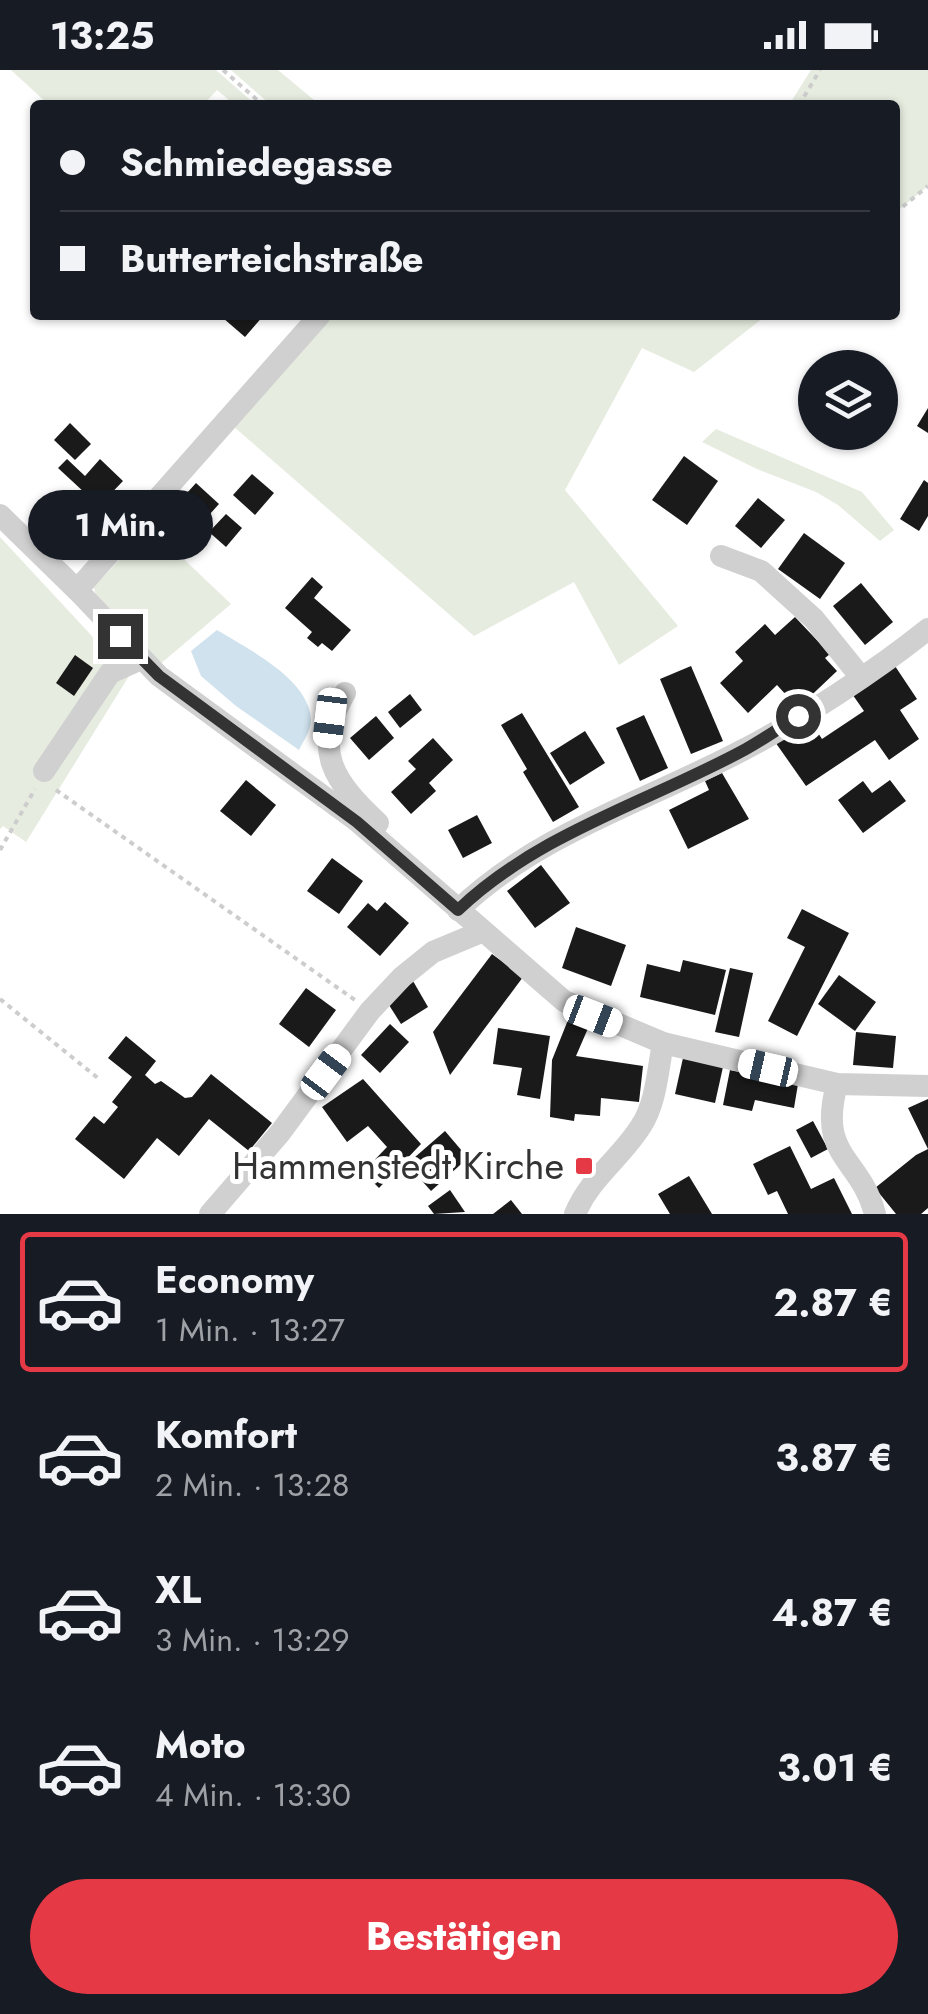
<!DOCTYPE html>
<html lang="de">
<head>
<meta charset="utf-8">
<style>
	:root { --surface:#171b24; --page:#242831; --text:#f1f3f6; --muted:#9ea1a6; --line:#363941; --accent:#e63946 }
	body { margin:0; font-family:Jost,sans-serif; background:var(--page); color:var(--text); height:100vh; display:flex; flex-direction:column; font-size:38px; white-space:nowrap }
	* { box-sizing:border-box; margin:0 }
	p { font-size:32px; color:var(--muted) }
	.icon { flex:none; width:55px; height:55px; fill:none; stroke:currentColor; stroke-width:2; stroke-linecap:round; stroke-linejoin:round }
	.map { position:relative; height:1144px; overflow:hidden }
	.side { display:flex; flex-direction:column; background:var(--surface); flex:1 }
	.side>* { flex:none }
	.banner { position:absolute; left:30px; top:30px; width:870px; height:220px; border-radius:10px; box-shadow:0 2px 8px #0004; display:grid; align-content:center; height:220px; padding:0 30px; background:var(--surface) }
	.buttons { position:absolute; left:798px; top:280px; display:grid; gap:20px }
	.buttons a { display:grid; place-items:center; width:100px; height:100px; border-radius:50%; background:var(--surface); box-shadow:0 2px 8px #0004; font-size:50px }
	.end { position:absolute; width:45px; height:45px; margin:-22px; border:12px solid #333; background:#fff; box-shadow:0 0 0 5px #fff }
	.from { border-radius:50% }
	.bubble { position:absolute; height:70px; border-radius:35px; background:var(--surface); box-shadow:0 2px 8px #0004; font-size:32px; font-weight:700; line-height:70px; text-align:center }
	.car { position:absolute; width:30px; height:60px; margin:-30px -15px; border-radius:12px; box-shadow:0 0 8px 2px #0007; background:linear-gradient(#fff 24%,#345 0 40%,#fff 0 76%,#345 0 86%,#fff 0) }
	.banner b { display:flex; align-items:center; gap:35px; height:95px; font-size:38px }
	.banner b+b { border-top:2px solid var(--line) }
	.banner i { width:25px; height:25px; background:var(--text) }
	ul { padding:18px 0 0; list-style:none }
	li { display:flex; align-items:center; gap:30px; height:140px; margin:0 20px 15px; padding:0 10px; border:5px solid transparent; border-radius:10px }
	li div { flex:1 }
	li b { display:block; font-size:38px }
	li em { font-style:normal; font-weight:700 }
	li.current { border-color:var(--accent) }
	li>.icon { width:90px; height:90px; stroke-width:1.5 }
	.button { display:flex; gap:20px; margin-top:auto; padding:20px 30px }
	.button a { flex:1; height:115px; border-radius:60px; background:var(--accent); color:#fff; font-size:40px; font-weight:700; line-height:115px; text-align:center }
	.status { display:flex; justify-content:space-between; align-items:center; height:70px; padding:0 50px; background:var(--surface); direction:ltr }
	.status svg { height:28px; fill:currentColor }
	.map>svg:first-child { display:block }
	.green { fill:#e6ecdf }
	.water { fill:#cfe2ee }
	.building { fill:#1a1a1a }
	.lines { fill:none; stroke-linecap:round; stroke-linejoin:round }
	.path { stroke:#cdcdcd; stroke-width:4; stroke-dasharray:5 5; stroke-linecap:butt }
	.street { stroke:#d0d0d0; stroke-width:22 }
	.route { stroke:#333; stroke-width:12 }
	.poi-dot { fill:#e63946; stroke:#fff; stroke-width:4 }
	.labels { text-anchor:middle; stroke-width:10; stroke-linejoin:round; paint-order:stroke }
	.poi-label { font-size:38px; fill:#333; stroke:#fff; text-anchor:end }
</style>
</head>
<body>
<div class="status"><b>13:25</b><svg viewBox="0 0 49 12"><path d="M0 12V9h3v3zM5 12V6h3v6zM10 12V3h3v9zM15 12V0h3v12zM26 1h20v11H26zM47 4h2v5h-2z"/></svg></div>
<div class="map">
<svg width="928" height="1144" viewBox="0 0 928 1144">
	<rect width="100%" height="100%" fill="#fff"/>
	<!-- green -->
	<g class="green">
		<polygon points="11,0 216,0 256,35 235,35 217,20 203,35 49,35"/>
		<polygon points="231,0 278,0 320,35 271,35"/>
		<polygon points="811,0 928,0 928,116 895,143 895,35 789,35"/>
		<polygon points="329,245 767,245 694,302 642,278 565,420 678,556 619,595 574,512 474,566 233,356"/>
		<polygon points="716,359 862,422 894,460 880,471 838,435 816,422 757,399 702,372"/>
		<polygon points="150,457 231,534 159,595 97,532 94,517"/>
		<polygon points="0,467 129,606 26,772 3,756 0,759"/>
	</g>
	<!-- water -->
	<path class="water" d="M217,560c31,19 94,50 94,91 0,9 -8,21 -12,29l-63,-44 -35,-30 -10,-25z"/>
	<!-- building -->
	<g class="building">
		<polygon points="225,245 264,245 245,267 223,248"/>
		<polygon points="928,338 928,363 917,356"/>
		<polygon points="70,353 91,374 75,390 54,370"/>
		<polygon points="684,386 718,411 687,455 652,430"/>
		<polygon points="67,389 85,406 100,389 123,411 99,436 58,398"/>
		<polygon points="252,404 274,423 255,445 233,425"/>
		<polygon points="924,410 928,413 928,446 919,461 900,449"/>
		<polygon points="196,413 219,434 200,455 177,434"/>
		<polygon points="758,428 785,450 761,478 735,456"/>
		<polygon points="226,444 242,458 226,477 209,462"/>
		<polygon points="804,463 845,493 820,529 778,499"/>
		<polygon points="312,507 323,517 314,528 351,560 332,581 322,573 318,577 307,568 312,562 285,538"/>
		<polygon points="861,513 893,552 865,575 833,536"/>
		<polygon points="795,547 830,584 825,588 837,601 798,638 777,615 748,643 720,613 743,591 735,582 765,554 775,565"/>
		<polygon points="75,585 93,598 74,626 56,613"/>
		<polygon points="893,593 917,629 900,640 919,669 889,690 875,670 806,716 773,669 807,646 822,669 864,641 850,621"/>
		<polygon points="691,596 723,671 691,684 660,609"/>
		<polygon points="410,624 422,640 400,658 388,642"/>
		<polygon points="522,643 579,737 553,752 523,702 527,699 501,655"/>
		<polygon points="644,645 668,698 640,711 616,658"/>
		<polygon points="376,646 394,668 369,690 350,668"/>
		<polygon points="585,661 605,693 570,715 550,683"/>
		<polygon points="433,668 453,690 429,713 436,721 411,744 391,722 416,699 408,691"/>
		<polygon points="722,703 749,749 688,779 669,740 709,720 705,711"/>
		<polygon points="246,710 276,735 251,766 220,741"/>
		<polygon points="890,710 906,731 863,763 838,730 863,711 872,723"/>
		<polygon points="477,745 492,773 463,788 448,760"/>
		<polygon points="332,788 363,811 339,844 307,821"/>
		<polygon points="541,795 570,833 535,858 507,821"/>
		<polygon points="385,832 409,853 380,886 347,857 368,833 377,841"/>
		<polygon points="802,839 849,863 797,966 768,951 805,877 787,868"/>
		<polygon points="576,857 626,875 611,916 562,898"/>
		<polygon points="492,884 523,907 450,1005 433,962"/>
		<polygon points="683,890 726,900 715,945 640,927 647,894 680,902"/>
		<polygon points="730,898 753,903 739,967 715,962"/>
		<polygon points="839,905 876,932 855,961 818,934"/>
		<polygon points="413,911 428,937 401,954 389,935"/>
		<polygon points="306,918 336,940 309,977 279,954"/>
		<polygon points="568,950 589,956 576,986 643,996 639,1032 601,1028 600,1046 575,1044 574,1051 550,1047 552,990"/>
		<polygon points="390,954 409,972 380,1003 361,985"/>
		<polygon points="498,958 550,966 540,1029 517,1025 522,998 493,994"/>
		<polygon points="856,962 896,966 893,998 853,995"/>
		<polygon points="126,966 156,991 145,1005 155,1014 161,1011 185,1028 192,1027 211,1004 272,1053 249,1081 209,1049 179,1086 157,1068 124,1109 75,1069 94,1046 104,1054 118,1037 112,1032 132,1007 108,988"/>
		<polygon points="683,988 723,997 715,1033 675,1024"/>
		<polygon points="730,1000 798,1014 794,1038 755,1030 752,1041 723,1035"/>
		<polygon points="363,1009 421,1074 379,1118 363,1102 387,1077 368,1056 347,1072 322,1037"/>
		<polygon points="928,1029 928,1138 921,1144 896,1144 875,1118 916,1085 928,1079 908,1038"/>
		<polygon points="813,1051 828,1079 811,1088 796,1060"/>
		<polygon points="445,1061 468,1088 431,1121 407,1094"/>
		<polygon points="790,1076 811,1119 834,1108 852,1144 788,1144 777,1121 768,1125 753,1094"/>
		<polygon points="689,1106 712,1144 670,1144 658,1124"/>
		<polygon points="450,1120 465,1142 434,1144 428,1136"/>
		<polygon points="511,1130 522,1144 493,1144"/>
	</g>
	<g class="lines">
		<!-- path -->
		<g class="path">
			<polyline points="223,0 263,35"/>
			<polyline points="799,35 820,0"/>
			<polyline points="895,143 928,116"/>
			<polyline points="56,720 355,930"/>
			<polyline points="0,780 35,719"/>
			<polyline points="0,929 99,1009"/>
		</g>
		<!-- street -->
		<g class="street">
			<polyline points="0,445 77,520 159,606 357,751 564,931 663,973 837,1014 928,1016"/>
			<polyline points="721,486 761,501 814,549 860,606"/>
			<polyline points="77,520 320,245"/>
			<path d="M345,623c-34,57 -11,89 33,130"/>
			<polyline points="44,701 110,603 141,589"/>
			<path d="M458,840c80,-77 189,-109 285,-160 58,-30 134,-80 185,-121"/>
			<path d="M837,1014c-20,74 23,72 38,130"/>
			<polyline points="210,1144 280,1063 370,941 402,907 433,882 481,862"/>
			<path d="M575,1144c15,-36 46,-56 66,-88 15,-22 17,-57 22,-83"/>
		</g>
	</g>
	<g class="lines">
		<!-- route -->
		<path class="route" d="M120,566l39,40 198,146 101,88c82,-78 191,-108 288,-161 18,-10 35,-22 52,-33"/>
	</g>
	<!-- markers -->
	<rect class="poi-dot" x="574" y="1086" width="20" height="20" rx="5"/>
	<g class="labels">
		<!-- poi labels -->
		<g class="poi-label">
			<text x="564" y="1109">Hammenstedt Kirche</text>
		</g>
	</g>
</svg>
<div class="buttons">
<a><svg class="icon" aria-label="layers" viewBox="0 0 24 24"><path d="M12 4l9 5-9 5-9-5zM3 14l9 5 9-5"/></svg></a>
</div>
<i class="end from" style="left:798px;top:646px"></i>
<i class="end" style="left:120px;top:566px"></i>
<div class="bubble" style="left:28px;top:420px;width:185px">1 Min.</div>
<i class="car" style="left:330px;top:648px;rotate:187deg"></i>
<i class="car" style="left:593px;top:946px;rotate:111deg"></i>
<i class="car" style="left:768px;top:998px;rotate:283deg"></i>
<i class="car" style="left:326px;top:1002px;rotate:37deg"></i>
<div class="banner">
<b><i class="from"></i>Schmiedegasse</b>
<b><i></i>Butterteichstraße</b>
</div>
</div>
<section class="side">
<ul>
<li class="current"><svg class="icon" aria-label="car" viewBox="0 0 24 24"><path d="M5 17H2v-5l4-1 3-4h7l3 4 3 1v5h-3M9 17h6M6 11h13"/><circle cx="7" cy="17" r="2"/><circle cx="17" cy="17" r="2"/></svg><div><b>Economy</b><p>1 Min. · 13:27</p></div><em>2.87 €</em></li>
<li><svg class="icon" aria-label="car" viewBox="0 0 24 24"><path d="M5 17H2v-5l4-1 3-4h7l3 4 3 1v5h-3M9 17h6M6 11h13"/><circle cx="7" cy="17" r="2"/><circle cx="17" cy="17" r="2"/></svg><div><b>Komfort</b><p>2 Min. · 13:28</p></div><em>3.87 €</em></li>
<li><svg class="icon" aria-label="car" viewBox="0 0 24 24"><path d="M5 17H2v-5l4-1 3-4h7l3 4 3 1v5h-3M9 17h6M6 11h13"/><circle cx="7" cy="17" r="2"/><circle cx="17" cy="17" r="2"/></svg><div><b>XL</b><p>3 Min. · 13:29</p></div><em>4.87 €</em></li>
<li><svg class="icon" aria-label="car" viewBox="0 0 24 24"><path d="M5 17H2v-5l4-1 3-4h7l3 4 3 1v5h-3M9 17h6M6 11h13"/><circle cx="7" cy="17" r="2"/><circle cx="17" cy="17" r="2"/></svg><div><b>Moto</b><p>4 Min. · 13:30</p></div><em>3.01 €</em></li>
</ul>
<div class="button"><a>Bestätigen</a></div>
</section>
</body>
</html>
